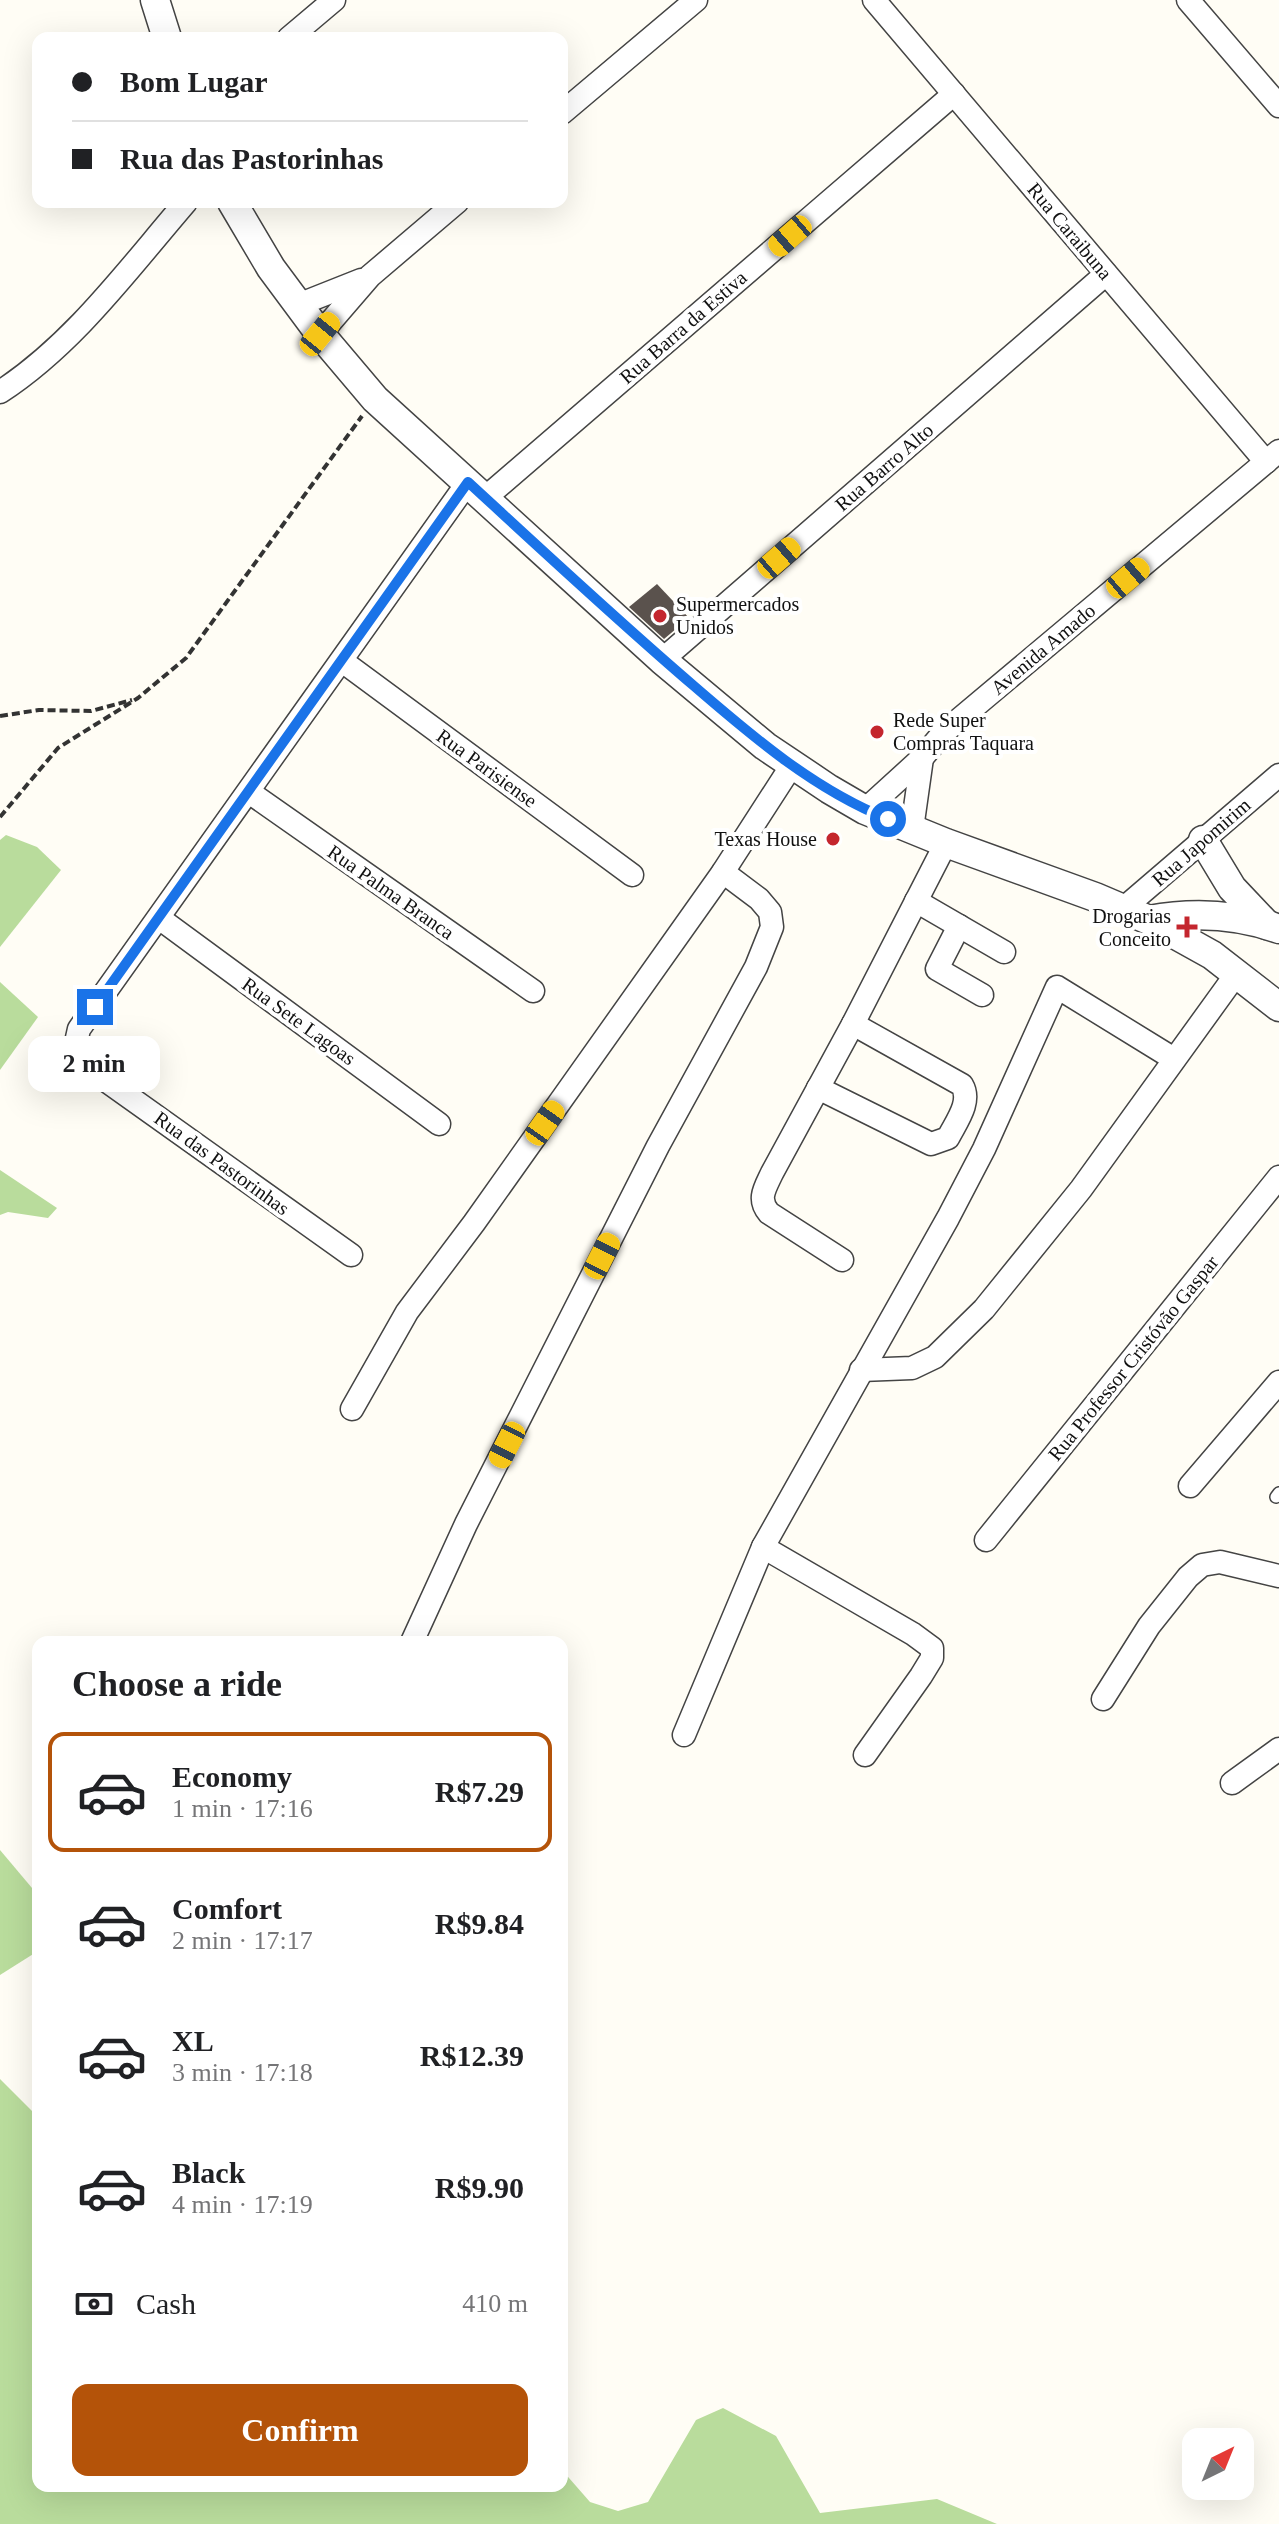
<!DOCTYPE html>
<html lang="en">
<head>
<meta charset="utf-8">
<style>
	:root { --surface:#fff; --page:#f6f6f6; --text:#202124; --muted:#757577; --line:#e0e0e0; --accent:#b45309 }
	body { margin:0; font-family:Georgia,serif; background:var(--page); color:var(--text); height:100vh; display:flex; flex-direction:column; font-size:30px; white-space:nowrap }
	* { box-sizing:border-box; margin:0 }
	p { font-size:26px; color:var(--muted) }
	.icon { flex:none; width:44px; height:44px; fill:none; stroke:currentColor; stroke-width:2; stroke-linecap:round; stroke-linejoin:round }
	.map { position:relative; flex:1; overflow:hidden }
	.drawer { position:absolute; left:32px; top:1636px; width:536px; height:856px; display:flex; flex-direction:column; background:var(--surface); border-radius:16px; box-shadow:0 8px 32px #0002 }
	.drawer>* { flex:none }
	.hud { position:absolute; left:32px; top:32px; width:536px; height:176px; border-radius:16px; box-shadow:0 8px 32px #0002; display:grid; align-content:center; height:176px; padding:0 40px; background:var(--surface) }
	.needle { width:52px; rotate:43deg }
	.controls { position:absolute; left:1182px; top:2428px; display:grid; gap:16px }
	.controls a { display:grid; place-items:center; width:72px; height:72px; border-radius:16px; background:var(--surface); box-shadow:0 8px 32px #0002; font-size:40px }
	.end { position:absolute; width:36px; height:36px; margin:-18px; border:10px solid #1a73e8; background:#fff; box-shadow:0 0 0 4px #fff }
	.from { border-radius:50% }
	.bubble { position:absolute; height:56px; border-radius:16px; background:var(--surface); box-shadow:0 8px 32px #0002; font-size:26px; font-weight:600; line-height:56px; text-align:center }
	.car { position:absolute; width:24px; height:48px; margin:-24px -12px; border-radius:10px; box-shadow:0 0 6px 2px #0007; background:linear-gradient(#f5c518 24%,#345 0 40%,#f5c518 0 76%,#345 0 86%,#f5c518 0) }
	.hud b { display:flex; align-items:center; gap:28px; height:76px; font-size:30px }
	.hud b+b { border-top:2px solid var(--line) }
	.hud i { width:20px; height:20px; background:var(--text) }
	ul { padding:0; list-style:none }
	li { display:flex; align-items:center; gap:24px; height:120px; margin:0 16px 12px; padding:0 24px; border:4px solid transparent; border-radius:16px }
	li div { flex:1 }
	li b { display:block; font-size:30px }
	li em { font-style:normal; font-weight:600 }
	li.current { border-color:var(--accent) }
	li>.icon { width:72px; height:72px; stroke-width:1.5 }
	h2 { padding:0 40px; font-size:36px; line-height:96px }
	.pay { display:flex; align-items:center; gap:20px; height:88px; padding:0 40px; font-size:30px }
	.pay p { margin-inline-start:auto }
	.primary-button { display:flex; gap:16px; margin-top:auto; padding:16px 40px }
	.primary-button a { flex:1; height:92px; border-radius:16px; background:var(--accent); color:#fff; font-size:32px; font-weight:600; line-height:92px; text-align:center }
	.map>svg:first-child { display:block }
	.forest { fill:#b9dc9c }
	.building { fill:#5a524d }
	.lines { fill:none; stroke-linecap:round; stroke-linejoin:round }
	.service-casing { stroke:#444; stroke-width:14 }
	.minor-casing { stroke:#444; stroke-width:25 }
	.tertiary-casing { stroke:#444; stroke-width:31 }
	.path { stroke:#333; stroke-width:4; stroke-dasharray:8 4; stroke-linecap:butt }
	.service { stroke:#fff; stroke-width:11 }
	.minor { stroke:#fff; stroke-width:22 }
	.tertiary { stroke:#fff; stroke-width:28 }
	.route { stroke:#1a73e8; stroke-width:10 }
	.poi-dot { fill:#c4262e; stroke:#fff; stroke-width:3 }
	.labels { text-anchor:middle; stroke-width:8; stroke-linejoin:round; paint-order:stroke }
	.street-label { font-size:20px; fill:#111; stroke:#fff }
	.poi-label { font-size:20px; fill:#111; stroke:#fff; text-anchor:start }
</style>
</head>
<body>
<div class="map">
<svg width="1279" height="2524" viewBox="0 0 1279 2524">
	<rect width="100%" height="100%" fill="#fffdf5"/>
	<!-- forest -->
	<g class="forest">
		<polygon points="6,835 37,847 61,870 0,947 0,840"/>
		<polygon points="0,982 38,1017 0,1070"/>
		<polygon points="0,1170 57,1208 48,1218 8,1212 0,1215"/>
		<polygon points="0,1850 32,1888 38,1915 38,1951 0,1975"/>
		<polygon points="0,2079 38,2117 38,2486 562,2486 562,2470 590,2502 618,2511 648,2502 696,2420 723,2408 776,2436 820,2513 937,2499 997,2524 0,2524"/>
	</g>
	<!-- building -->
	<polygon class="building" points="657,584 689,618 664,639 629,607"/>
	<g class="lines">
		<defs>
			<polyline id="service" points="1276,1497 1279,1493"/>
			<g id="minor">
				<polyline points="874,0 1266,462"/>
				<polyline points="1188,0 1279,106"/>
				<polyline points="289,38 334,0"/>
				<polyline points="562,113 696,0"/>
				<polyline points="298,305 361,280"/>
				<polyline points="320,334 370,276 457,202"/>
				<path d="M0,392c74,-48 129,-124 186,-190"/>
				<polyline points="485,498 954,94"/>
				<polyline points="662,660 1106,274"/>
				<polyline points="342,661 632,875"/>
				<polyline points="249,792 533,991"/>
				<polyline points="865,810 922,758 943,733 1279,451"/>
				<polyline points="912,829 922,758"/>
				<polyline points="916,901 1004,952"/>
				<polyline points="1124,908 1279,775"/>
				<polyline points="159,918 439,1124"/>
				<polyline points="959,926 937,969 982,995"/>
				<path d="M818,1088l113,56 17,-6c8,-16 24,-36 14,-53l-109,-61"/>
				<polyline points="351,1255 87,1067 75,1047 79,1029 468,482"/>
				<path d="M842,1260l-73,-47c-12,-14 -4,-25 3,-40l81,-149 93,-181"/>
				<polyline points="861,1370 912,1368 935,1357 984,1309 1081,1189 1237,973"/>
				<polyline points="352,1409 407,1312 474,1223 723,872 792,765"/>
				<polyline points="1190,1486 1279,1382"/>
				<polyline points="986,1540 1279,1177"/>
				<polyline points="763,1547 913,1634 932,1648 932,1658 921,1676 865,1755"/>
				<polyline points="412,1642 466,1524 658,1146 756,967 772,927 770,912 759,899 723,872"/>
				<polyline points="1103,1699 1149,1626 1188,1577 1202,1565 1220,1562 1279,1576"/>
				<polyline points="684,1735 763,1547 948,1218 984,1149 1057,987 1174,1059"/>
				<polyline points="1232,1783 1279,1749"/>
			</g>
			<g id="tertiary">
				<polyline points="155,0 167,38"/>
				<polyline points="232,202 271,268 320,334 375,399 662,660 765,746 829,789 865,810 946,843 1095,897 1149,920 1212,955 1279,1007"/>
				<polyline points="1203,840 1232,888 1267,925"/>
				<path d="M1149,920c43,-8 88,-6 130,9"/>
			</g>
		</defs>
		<!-- service casing -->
		<use href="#service" class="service-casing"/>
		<!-- minor casing -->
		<use href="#minor" class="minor-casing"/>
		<!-- tertiary casing -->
		<use href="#tertiary" class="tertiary-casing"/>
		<!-- path -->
		<g class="path">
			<polyline points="0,716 39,710 91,711 132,700"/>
			<polyline points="0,817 58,748 138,698 186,658 362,416"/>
		</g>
		<!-- service -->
		<use href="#service" class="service"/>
		<!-- minor -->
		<use href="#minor" class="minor"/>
		<!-- tertiary -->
		<use href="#tertiary" class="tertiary"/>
	</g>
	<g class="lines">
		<!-- route -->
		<path class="route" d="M95,1007l373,-525c75,69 149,138 226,204 59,51 121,104 194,133"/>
	</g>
	<!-- markers -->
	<g class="poi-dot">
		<circle cx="660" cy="616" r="8"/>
		<circle cx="877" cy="732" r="8"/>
		<circle cx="833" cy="839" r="8"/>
		<path d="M1183 915h8v8h8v8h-8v8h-8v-8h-8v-8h8z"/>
	</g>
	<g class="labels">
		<!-- street labels -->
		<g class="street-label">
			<text transform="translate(1070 231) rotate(50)" y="7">Rua Caraibuna</text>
			<text transform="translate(683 327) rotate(-41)" y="7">Rua Barra da Estiva</text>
			<text transform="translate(884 467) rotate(-41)" y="7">Rua Barro Alto</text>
			<text transform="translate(1043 649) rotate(-40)" y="7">Avenida Amado</text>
			<text transform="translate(487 768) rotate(36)" y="7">Rua Parisiense</text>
			<text transform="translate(1201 842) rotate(-41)" y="7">Rua Japomirim</text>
			<text transform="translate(391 892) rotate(35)" y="7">Rua Palma Branca</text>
			<text transform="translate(299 1021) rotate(36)" y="7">Rua Sete Lagoas</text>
			<text transform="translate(222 1163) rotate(36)" y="7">Rua das Pastorinhas</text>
			<text transform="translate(1133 1358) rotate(-51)" y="7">Rua Professor Cristóvão Gaspar</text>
		</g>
		<!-- poi labels -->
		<g class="poi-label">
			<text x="676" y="611">Supermercados<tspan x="676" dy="23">Unidos</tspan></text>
			<text x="893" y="727">Rede Super<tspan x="893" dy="23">Compras Taquara</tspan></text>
			<text x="817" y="846" text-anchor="end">Texas House</text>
			<text x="1171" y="923" text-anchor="end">Drogarias<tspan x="1171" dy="23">Conceito</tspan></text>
		</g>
	</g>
</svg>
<div class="controls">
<a><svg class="needle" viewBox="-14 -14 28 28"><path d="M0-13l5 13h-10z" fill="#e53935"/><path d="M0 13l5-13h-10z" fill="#757577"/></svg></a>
</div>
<i class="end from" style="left:888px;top:819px"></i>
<i class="end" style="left:95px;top:1007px"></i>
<div class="bubble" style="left:28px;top:1036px;width:132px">2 min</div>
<i class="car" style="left:790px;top:236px;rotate:229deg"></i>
<i class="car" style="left:320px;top:334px;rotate:39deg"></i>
<i class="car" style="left:779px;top:558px;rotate:49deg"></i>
<i class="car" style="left:1128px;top:578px;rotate:50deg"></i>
<i class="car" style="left:545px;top:1123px;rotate:35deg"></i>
<i class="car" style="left:602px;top:1256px;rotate:27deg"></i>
<i class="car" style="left:507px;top:1445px;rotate:207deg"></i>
<div class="hud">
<b><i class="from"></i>Bom Lugar</b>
<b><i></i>Rua das Pastorinhas</b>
</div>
<section class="drawer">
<h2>Choose a ride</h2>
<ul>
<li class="current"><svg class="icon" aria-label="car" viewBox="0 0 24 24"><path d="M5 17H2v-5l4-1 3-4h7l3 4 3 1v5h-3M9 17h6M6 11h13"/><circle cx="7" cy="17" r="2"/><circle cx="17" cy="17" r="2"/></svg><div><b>Economy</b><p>1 min · 17:16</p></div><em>R$7.29</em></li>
<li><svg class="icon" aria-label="car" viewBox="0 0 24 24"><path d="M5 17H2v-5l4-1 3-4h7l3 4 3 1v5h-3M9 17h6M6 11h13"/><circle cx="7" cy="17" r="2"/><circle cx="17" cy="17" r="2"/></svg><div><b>Comfort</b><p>2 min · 17:17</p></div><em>R$9.84</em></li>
<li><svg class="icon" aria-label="car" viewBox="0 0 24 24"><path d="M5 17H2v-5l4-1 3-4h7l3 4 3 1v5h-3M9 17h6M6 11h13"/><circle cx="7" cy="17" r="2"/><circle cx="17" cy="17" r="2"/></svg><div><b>XL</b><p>3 min · 17:18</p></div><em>R$12.39</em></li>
<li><svg class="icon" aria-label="car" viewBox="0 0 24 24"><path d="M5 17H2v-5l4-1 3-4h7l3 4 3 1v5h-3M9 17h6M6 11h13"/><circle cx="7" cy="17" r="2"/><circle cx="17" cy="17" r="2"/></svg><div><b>Black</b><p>4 min · 17:19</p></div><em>R$9.90</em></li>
</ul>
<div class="pay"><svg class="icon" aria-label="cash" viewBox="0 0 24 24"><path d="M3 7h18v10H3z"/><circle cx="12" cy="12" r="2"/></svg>Cash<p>410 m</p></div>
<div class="primary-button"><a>Confirm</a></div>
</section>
</div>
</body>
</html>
